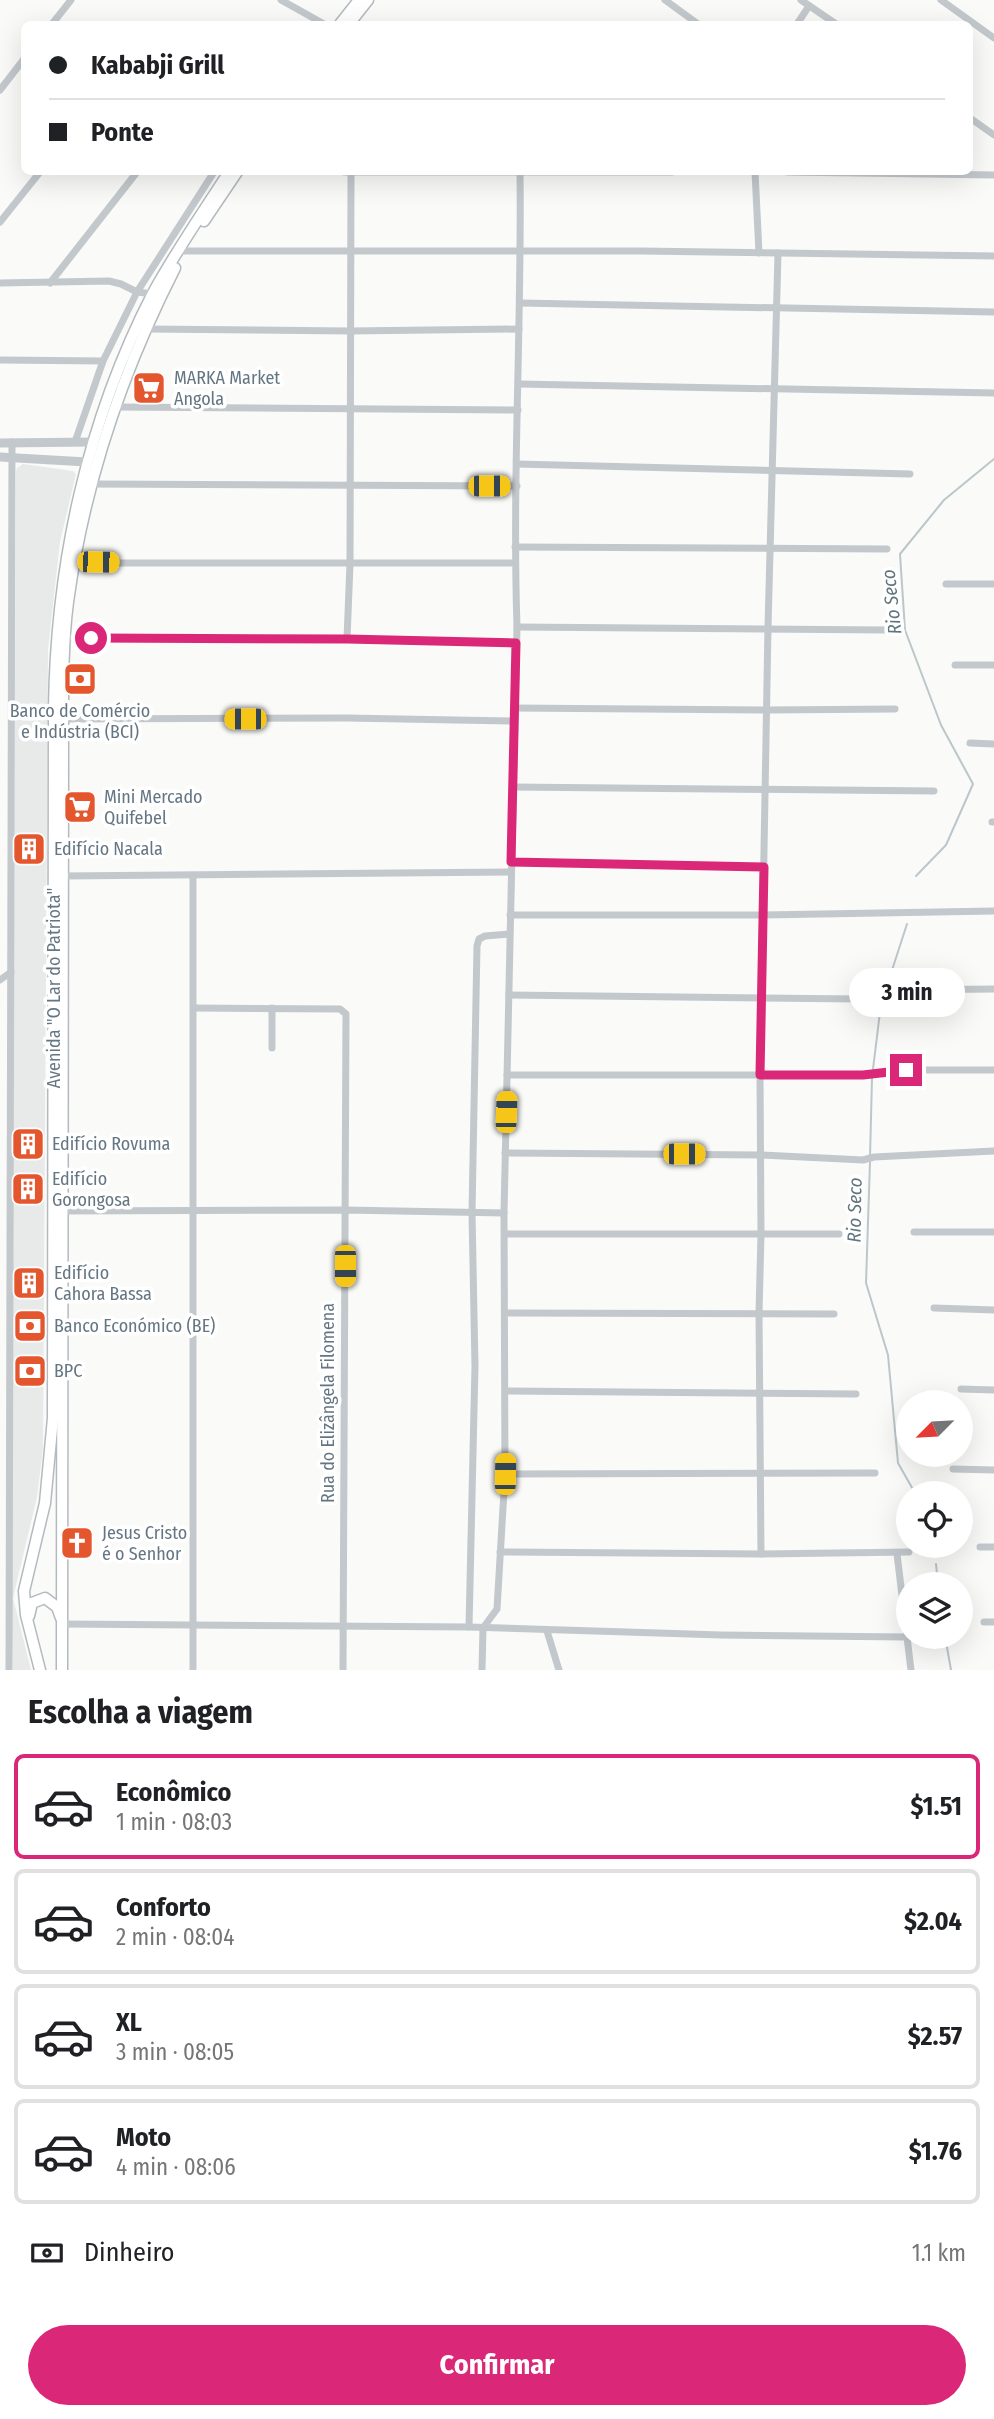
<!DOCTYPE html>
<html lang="pt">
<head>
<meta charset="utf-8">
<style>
	:root { --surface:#fff; --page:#f2f2f2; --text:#202124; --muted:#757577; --line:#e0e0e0; --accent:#db2777 }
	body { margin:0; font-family:"Fira Sans Condensed",sans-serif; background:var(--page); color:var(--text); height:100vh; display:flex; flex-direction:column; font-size:26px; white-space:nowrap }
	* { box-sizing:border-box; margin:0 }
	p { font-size:23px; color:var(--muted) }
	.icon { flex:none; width:38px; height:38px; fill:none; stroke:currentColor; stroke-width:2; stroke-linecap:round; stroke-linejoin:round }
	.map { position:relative; height:1670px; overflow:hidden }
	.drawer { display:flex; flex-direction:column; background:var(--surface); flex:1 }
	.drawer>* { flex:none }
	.guide { position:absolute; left:21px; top:21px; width:952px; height:154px; border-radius:10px; box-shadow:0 7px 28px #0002; display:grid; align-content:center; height:154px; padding:0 28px; background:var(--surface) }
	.needle { width:46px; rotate:246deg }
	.tools { position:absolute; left:896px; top:1390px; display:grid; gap:14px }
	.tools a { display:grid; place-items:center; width:77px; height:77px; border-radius:50%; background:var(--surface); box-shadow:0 7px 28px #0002; font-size:35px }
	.end { position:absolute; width:32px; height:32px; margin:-16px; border:9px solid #db2777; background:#fff; box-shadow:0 0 0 4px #fff }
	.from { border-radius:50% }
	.bubble { position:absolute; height:49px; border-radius:24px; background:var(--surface); box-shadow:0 7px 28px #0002; font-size:23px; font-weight:700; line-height:49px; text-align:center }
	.car { position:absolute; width:21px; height:42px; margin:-21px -10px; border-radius:9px; box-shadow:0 0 5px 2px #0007; background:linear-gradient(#f5c518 24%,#345 0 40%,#f5c518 0 76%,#345 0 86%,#f5c518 0) }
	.guide b { display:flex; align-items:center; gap:24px; height:66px; font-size:26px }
	.guide b+b { border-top:2px solid var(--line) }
	.guide i { width:18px; height:18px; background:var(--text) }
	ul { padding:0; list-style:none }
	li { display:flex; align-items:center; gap:21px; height:105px; margin:0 14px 10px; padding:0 14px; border:4px solid var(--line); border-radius:10px }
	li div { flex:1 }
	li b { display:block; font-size:26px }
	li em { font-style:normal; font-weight:700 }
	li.on { border-color:var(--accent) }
	li>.icon { width:63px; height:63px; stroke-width:1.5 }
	h2 { padding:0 28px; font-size:32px; line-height:84px }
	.pay { display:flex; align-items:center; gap:18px; height:77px; padding:0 28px; font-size:26px }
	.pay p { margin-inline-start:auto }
	.cta { display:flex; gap:14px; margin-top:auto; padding:14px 28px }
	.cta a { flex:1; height:80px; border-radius:42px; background:var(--accent); color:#fff; font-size:28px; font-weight:700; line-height:80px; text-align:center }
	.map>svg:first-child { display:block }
	.built { fill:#e8e9e9 }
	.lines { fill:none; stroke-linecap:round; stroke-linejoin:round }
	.stream { stroke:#bbc7cb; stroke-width:2 }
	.secondary-casing { stroke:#b3babf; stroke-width:13 }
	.minor { stroke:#c3c8cc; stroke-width:7 }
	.tertiary { stroke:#c3c8cc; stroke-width:9 }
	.secondary { stroke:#fff; stroke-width:10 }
	.route { stroke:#db2777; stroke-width:9 }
	.labels { text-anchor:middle; stroke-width:7; stroke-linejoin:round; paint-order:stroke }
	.poi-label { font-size:18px; fill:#657683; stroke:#fff; text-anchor:start }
	.street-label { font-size:18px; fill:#657683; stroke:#fff }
	.water-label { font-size:19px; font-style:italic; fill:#60757c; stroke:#fff }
</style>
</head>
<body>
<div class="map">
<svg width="994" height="1670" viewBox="0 0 994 1670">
	<rect width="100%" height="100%" fill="#fafaf8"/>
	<!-- built -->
	<polygon class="built" points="23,464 73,471 76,474 60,542 48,649 43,1448 37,1497 13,1598 31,1670 13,1670 11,1598 16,472 17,468"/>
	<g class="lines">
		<!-- stream -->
		<g class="stream">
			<polyline points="916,876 946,845 973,784 941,725 905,630 900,554 944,500 994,459"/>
			<polyline points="873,1069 881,1004 907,924"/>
			<polyline points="870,1157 872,1078"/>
			<polyline points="870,1162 866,1283 888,1355 898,1463 915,1493"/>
			<polyline points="936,1564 938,1584"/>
			<polyline points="945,1636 951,1670"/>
		</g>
		<defs>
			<g id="secondary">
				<polyline points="340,24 359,0"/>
				<polyline points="349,24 368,0"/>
				<polyline points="204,221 237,172"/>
				<polyline points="29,1616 32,1603 45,1598 57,1607 61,1618"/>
				<path d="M40,1670l-14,-55 -2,-24 21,-88 8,-85 1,-710c2,-144 33,-287 99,-415 23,-42 50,-81 76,-121"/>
				<path d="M62,1670l1,-951c0,-39 0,-79 5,-117 16,-117 54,-230 107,-334"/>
			</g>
		</defs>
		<!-- secondary casing -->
		<use href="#secondary" class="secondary-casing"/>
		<!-- minor -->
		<g class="minor">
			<polyline points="281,0 324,24"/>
			<polyline points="665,0 698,24"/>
			<polyline points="801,0 836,24"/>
			<polyline points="941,0 994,38"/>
			<polyline points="52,24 71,0"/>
			<polyline points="797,24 809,6"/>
			<polyline points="0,90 24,59"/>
			<polyline points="970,118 994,135"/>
			<polyline points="344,172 672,172"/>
			<polyline points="755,172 759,253"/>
			<polyline points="787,172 994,175"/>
			<polyline points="0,222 40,172"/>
			<polyline points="184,251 642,251 994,256"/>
			<polyline points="0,283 109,281 121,284 137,292 103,361 75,442"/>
			<polyline points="50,283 137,172"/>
			<polyline points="153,294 137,292 214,172"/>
			<polyline points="520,303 994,312"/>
			<polyline points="146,329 350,331 519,329"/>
			<polyline points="0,360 103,361"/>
			<polyline points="519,384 994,393"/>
			<polyline points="115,407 518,410"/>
			<polyline points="517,464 910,474"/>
			<polyline points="92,484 517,486"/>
			<polyline points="515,547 887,549"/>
			<polyline points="76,563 515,563"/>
			<polyline points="946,584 994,584"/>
			<polyline points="517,627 886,630"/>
			<polyline points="65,638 347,639 516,643"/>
			<polyline points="347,639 350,564 351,172"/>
			<polyline points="955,665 994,665"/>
			<polyline points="514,708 767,710 895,709"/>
			<polyline points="63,719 347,718 513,721"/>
			<polyline points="970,743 994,744"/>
			<polyline points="513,787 934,791"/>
			<polyline points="992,822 994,822"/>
			<polyline points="511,862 764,867"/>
			<polyline points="193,875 193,1670"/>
			<polyline points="63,876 510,872"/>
			<polyline points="510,915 764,915 994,911"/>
			<polyline points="0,980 11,972"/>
			<polyline points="902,990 994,989"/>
			<polyline points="509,995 858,999"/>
			<polyline points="194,1008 340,1009 346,1014 343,1670"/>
			<polyline points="272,1048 272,1008"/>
			<polyline points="507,1075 863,1075 906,1070 994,1070"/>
			<polyline points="505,1153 761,1155 863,1160 874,1157 994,1151"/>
			<polyline points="62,1211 345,1210 504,1213"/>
			<polyline points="914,1232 994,1232"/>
			<polyline points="505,1234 839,1234"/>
			<polyline points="934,1308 994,1310"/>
			<polyline points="506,1313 834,1314"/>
			<polyline points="961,1389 994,1390"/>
			<polyline points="506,1391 856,1394"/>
			<polyline points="953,1469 994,1470"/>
			<polyline points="505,1474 875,1473"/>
			<polyline points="980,1547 994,1547"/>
			<polyline points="500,1552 761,1554 909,1552"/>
			<polyline points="761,1554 759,1313 761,1234 760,1075 768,627 778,253"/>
			<polyline points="897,1554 911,1670"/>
			<polyline points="984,1622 994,1622"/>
			<polyline points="63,1624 469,1627 721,1635 906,1637"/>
			<polyline points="469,1627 475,1366 472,1213 477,946 479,939 485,936 509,934"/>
			<polyline points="547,1631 559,1670"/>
			<polyline points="9,1670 12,442"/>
			<path d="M482,1670l1,-42 14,-19 8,-135 -1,-261 13,-586c-5,-152 5,-304 3,-455"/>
		</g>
		<!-- tertiary -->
		<g class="tertiary">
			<polyline points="0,443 94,442"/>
			<polyline points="0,457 87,462"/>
		</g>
		<!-- secondary -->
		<use href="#secondary" class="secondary"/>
	</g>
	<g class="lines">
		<!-- route -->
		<polyline class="route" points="91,638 347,639 516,643 511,862 764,867 760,1075 863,1075 906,1070"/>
	</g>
	<!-- icons -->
	<defs>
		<symbol id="supermarket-square" viewBox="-11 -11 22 22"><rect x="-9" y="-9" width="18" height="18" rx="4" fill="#e4572e" stroke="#fff"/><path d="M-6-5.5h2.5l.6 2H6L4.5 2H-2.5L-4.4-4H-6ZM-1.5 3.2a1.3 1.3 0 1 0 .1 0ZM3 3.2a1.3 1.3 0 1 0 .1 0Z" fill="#fff"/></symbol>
		<symbol id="bank-square" viewBox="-11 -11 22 22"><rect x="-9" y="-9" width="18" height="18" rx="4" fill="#e4572e" stroke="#fff"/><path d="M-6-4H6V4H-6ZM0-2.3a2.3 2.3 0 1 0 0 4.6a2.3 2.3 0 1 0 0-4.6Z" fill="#fff"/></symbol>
		<symbol id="building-square" viewBox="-11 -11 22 22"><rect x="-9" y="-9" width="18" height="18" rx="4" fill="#e4572e" stroke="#fff"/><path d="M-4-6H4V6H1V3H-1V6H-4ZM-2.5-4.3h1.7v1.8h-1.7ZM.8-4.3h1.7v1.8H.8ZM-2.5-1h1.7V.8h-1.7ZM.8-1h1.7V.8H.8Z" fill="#fff"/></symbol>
		<symbol id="church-square" viewBox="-11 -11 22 22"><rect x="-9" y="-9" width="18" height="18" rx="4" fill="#e4572e" stroke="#fff"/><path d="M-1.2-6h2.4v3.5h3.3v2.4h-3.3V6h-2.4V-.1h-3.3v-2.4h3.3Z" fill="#fff"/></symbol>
	</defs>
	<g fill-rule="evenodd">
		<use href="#supermarket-square" x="130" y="369" width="38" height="38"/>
		<use href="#bank-square" x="61" y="660" width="38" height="38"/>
		<use href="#supermarket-square" x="61" y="788" width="38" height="38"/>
		<use href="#building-square" x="10" y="830" width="38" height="38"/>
		<use href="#building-square" x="9" y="1125" width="38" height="38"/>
		<use href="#building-square" x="9" y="1170" width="38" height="38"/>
		<use href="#building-square" x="10" y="1264" width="38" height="38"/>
		<use href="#bank-square" x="11" y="1307" width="38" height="38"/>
		<use href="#bank-square" x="11" y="1352" width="38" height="38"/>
		<use href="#church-square" x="58" y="1524" width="38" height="38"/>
	</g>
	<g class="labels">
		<!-- poi labels -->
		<g class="poi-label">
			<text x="174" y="384">MARKA Market<tspan x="174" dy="21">Angola</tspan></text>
			<text x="80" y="717" text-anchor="middle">Banco de Comércio<tspan x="80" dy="21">e Indústria (BCI)</tspan></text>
			<text x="104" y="803">Mini Mercado<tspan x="104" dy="21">Quifebel</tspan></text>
			<text x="54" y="855">Edifício Nacala</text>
			<text x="52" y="1150">Edifício Rovuma</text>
			<text x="52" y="1185">Edifício<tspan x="52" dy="21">Gorongosa</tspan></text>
			<text x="54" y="1279">Edifício<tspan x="54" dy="21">Cahora Bassa</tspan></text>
			<text x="54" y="1332">Banco Económico (BE)</text>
			<text x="54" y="1377">BPC</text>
			<text x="102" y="1539">Jesus Cristo<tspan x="102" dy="21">é o Senhor</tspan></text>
		</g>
		<!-- street labels -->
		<g class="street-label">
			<text transform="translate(54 988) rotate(-90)" y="6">Avenida "O Lar do Patriota"</text>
			<text transform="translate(328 1403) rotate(-90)" y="6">Rua do Elizângela Filomena</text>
		</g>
		<!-- water labels -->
		<g class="water-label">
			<text transform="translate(891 602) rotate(-96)" y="7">Rio Seco</text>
			<text transform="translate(854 1210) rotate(-89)" y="7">Rio Seco</text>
		</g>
	</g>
</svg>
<div class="tools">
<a><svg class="needle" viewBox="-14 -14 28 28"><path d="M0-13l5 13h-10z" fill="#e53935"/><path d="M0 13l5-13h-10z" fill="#757577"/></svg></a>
<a><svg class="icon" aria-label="locate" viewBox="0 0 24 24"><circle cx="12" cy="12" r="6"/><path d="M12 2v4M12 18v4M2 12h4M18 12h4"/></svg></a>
<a><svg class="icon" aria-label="layers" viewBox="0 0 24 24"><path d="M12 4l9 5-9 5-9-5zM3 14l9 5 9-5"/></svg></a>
</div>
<i class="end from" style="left:91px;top:638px"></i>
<i class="end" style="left:906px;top:1070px"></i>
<div class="bubble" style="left:849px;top:968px;width:116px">3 min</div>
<i class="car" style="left:489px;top:486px;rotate:90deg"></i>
<i class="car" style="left:98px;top:562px;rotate:91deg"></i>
<i class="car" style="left:245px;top:719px;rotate:270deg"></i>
<i class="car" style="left:506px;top:1112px;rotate:2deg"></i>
<i class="car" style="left:684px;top:1154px;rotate:90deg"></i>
<i class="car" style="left:345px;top:1266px;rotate:180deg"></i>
<i class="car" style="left:505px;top:1474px;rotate:1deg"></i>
<div class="guide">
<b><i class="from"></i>Kababji Grill</b>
<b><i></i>Ponte</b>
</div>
</div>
<section class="drawer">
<h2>Escolha a viagem</h2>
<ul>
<li class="on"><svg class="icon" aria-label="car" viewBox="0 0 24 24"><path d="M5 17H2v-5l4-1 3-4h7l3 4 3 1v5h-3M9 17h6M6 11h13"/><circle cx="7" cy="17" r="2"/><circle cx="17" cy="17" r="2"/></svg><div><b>Econômico</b><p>1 min · 08:03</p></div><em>$1.51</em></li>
<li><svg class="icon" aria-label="car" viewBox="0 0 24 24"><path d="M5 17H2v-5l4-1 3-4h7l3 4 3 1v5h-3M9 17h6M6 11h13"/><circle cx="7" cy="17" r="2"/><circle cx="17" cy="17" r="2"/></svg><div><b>Conforto</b><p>2 min · 08:04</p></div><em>$2.04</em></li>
<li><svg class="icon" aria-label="car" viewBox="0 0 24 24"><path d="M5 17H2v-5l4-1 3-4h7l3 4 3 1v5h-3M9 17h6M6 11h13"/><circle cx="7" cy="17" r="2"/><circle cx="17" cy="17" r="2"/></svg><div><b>XL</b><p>3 min · 08:05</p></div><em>$2.57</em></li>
<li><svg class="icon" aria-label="car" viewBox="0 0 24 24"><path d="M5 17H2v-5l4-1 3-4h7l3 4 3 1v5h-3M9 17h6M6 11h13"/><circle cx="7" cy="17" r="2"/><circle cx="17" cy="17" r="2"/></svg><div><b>Moto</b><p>4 min · 08:06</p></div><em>$1.76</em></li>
</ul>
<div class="pay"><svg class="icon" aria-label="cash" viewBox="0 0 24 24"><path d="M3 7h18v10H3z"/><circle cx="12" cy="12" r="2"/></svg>Dinheiro<p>1.1 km</p></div>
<div class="cta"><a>Confirmar</a></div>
</section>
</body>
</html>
